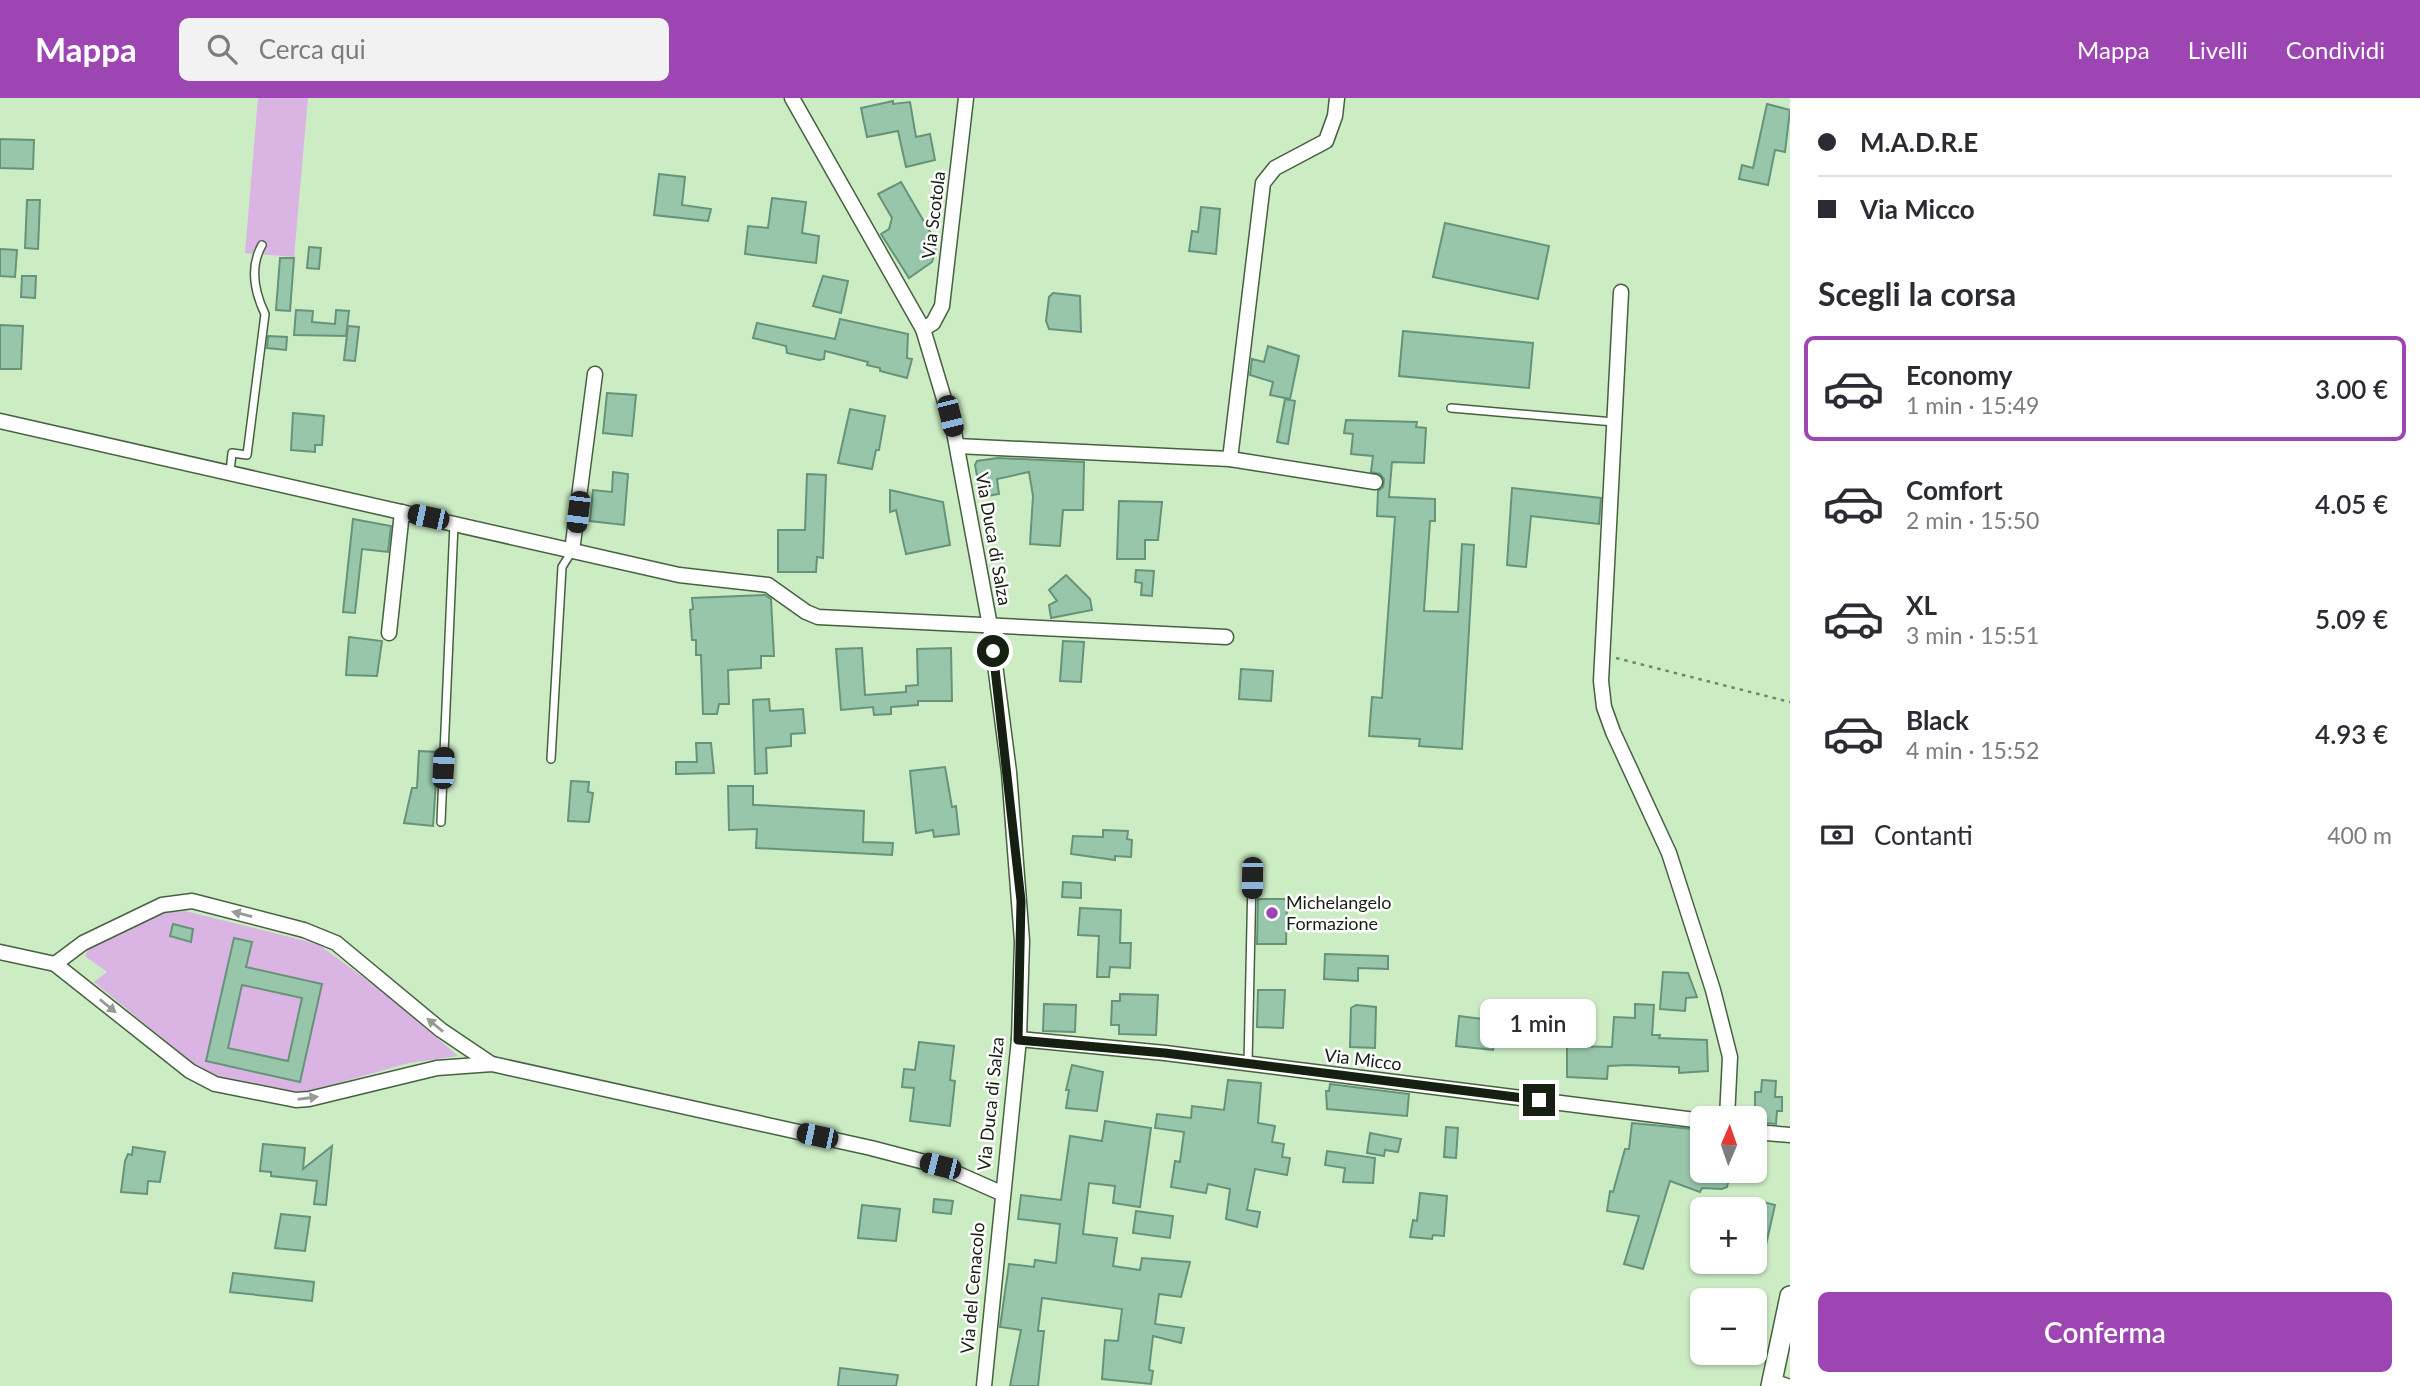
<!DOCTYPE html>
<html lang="it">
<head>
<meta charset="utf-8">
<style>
	:root { --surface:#fff; --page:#f2f2f3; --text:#2b2b33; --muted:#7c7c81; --line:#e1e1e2; --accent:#9d45b2 }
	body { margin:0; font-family:Lato,sans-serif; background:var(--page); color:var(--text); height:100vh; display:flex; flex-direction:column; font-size:26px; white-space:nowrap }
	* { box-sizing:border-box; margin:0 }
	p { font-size:23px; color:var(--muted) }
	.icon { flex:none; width:38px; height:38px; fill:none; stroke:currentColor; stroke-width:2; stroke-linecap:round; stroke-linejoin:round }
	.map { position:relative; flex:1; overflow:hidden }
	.drawer { display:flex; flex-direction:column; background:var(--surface); width:630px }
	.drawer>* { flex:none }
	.banner { display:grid; align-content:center; height:154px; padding:0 28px; background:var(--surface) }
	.needle { width:46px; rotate:2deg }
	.buttons { position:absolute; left:1690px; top:1008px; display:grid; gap:14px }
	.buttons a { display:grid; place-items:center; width:77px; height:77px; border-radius:10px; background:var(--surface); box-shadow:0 2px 5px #0004; font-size:35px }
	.end { position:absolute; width:32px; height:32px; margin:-16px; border:9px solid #152012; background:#fff; box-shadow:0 0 0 4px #fff }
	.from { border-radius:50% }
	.bubble { position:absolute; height:49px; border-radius:10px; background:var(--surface); box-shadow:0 2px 5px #0004; font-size:23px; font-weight:600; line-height:49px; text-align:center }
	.car { position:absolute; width:21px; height:42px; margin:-21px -10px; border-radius:9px; box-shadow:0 0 5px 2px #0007; background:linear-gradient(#222 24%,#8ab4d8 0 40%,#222 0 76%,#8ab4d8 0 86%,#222 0) }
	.banner b { display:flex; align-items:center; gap:24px; height:66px; font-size:26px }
	.banner b+b { border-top:2px solid var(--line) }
	.banner i { width:18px; height:18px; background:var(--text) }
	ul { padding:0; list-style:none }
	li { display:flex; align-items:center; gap:21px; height:105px; margin:0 14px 10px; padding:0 14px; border:4px solid transparent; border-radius:10px }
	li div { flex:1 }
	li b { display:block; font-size:26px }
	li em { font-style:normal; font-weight:600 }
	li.current { border-color:var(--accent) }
	li>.icon { width:63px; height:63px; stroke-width:1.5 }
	h2 { padding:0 28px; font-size:32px; line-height:84px }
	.pay { display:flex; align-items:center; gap:18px; height:77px; padding:0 28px; font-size:26px }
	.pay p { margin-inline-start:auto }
	.button { display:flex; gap:14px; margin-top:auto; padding:14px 28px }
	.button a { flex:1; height:80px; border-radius:10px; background:var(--accent); color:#fff; font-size:28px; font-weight:600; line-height:80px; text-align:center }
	header { display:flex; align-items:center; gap:42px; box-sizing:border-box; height:98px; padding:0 35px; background:var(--accent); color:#fff }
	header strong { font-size:33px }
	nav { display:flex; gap:38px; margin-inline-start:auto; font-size:24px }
	.search { width:490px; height:63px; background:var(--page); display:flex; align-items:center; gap:18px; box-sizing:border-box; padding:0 24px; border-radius:10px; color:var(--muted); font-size:26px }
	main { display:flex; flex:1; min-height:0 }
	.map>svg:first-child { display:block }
	.green { fill:#dab5e3 }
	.building { fill:#97c6ab; stroke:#66937a; stroke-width:2; fill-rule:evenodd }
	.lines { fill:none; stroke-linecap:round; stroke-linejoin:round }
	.lane-casing { stroke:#46613f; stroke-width:10 }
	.street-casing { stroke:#46613f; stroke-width:17 }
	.secondary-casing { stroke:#46613f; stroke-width:22 }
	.path { stroke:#71866b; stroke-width:2.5; stroke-dasharray:3.5 5; stroke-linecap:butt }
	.lane { stroke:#fff; stroke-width:7 }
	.street { stroke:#fff; stroke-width:14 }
	.secondary { stroke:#fff; stroke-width:19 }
	.oneway { fill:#969b94 }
	.route { stroke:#152012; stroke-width:9 }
	.poi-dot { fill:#9d45b2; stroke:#fff; stroke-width:2.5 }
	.labels { text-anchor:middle; stroke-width:5; stroke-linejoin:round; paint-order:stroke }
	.street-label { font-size:18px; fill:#152012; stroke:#fff }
	.poi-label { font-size:18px; fill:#152012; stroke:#fff; text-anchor:start }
</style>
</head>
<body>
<header>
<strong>Mappa</strong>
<div class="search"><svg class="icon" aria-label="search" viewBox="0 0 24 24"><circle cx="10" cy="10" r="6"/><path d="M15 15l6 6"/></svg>Cerca qui</div>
<nav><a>Mappa</a><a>Livelli</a><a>Condividi</a></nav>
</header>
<main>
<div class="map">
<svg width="1790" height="1288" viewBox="0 0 1790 1288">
	<rect width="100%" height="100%" fill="#ccecc4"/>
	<!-- green -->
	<g class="green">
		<polygon points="258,0 308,0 294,159 245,155"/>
		<polygon points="185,813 318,846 382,893 458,958 409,965 310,993 291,994 216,979 197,969 94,884 107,874 85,858 89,849 166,814"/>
	</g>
	<!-- building -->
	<g class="building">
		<polygon points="893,3 893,6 910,4 916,39 930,36 935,62 906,69 898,33 867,39 861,10"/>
		<polygon points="1767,6 1790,12 1785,54 1775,52 1768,87 1739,81 1742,67 1753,70"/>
		<polygon points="0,41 34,42 33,71 0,70"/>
		<polygon points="659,76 685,79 682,107 711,111 708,123 654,117"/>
		<polygon points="901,84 937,146 932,164 909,180 881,136 889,131 892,120 878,96"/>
		<polygon points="772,100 806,104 802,135 819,138 816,165 745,156 748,128 768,130"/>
		<polygon points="27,102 40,102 38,151 25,150"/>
		<polygon points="1201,109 1220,111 1216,156 1189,153 1192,133 1198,134"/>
		<polygon points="1445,125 1549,148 1538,201 1433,179"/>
		<polygon points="309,149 321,150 319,171 307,170"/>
		<polygon points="0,151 17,152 15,179 0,178"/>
		<polygon points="280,160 294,160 290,213 276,212"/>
		<polygon points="22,178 36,178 35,200 21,199"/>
		<polygon points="823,178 848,183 841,215 813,208"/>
		<polygon points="1053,195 1080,198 1081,234 1049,231 1046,223 1049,199"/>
		<polygon points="296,212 313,213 312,224 335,226 336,212 349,213 346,238 294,237"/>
		<polygon points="840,221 908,236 907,260 912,261 907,280 880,273 880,270 867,267 868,264 825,253 824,261 819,262 787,255 786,248 753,240 757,225 835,241"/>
		<polygon points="0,227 23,228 21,271 0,271"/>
		<polygon points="348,228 359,229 355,263 344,262"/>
		<polygon points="1403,233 1533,245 1529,290 1399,278"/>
		<polygon points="268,238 287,239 286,252 267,250"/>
		<polygon points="1268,248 1299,258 1290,301 1270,297 1273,284 1250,277 1252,261 1264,264"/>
		<polygon points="607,295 636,297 632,338 603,335"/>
		<polygon points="1285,301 1295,303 1288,346 1277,344"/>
		<polygon points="850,311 885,318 879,352 876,352 872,371 838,365"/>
		<polygon points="293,315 324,318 322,347 315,347 315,354 291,352"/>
		<polygon points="1346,322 1417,324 1416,329 1426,330 1424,365 1392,364 1389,399 1435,401 1435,423 1430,423 1424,513 1458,514 1462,446 1474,447 1462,651 1419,648 1420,641 1369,638 1372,599 1382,600 1395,419 1377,418 1378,393 1383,389 1384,381 1380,376 1371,374 1373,358 1351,356 1353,336 1344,335"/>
		<polygon points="998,360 1084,364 1083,412 1063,412 1060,448 1030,446 1033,398 1029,374 997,381 999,396 981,399 975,367 977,363"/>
		<polygon points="613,374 628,376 624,427 590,423 593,392 612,394"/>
		<polygon points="807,376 826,377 823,460 817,459 816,474 778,474 778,432 805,432"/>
		<polygon points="1512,390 1601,400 1599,426 1531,418 1526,469 1507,467"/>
		<polygon points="890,392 943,404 950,447 906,456 896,412 890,414"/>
		<polygon points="1119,403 1162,404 1158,442 1145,442 1145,461 1117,461"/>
		<polygon points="353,421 391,428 388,454 362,451 355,515 343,514"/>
		<polygon points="1136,472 1154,473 1152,498 1141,497 1142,485 1135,484"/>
		<polygon points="1066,477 1090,501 1092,512 1051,520 1049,507 1057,503 1049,492"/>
		<polygon points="765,497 771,501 774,558 761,558 761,570 728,572 729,606 719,606 717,616 703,616 701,557 696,557 696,542 692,542 690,512 693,511 692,500"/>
		<polygon points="349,539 382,543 377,578 346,577"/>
		<polygon points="1063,543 1084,544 1081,584 1060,583"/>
		<polygon points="862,550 865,597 906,594 906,588 918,587 917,551 951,550 952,603 918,603 918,607 891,609 891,616 874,617 873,609 841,612 836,551"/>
		<polygon points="1241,571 1273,573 1271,603 1239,601"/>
		<polygon points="769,601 770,613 803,611 805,635 791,636 791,648 766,650 767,675 755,676 753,602"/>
		<polygon points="696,645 711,645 714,675 676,676 676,664 697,664"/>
		<polygon points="419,653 438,654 433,728 404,725 412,690 417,690"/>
		<polygon points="945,669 952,709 956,708 959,736 934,739 933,732 916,735 910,673"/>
		<polygon points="571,683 589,684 588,694 593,695 589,724 568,723"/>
		<polygon points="728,688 753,688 753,707 757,707 864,713 863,744 893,745 892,757 756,750 757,731 729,732"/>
		<polygon points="1103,732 1128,733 1127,741 1132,742 1131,759 1115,758 1115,762 1071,756 1073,738 1103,739"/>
		<polygon points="1063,784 1081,785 1081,800 1062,799"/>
		<polygon points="1258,801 1287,801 1286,846 1257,846"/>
		<polygon points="1080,810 1121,812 1120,845 1131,845 1130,870 1110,869 1109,879 1097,879 1099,838 1078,837"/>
		<polygon points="173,826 193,831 191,844 170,838"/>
		<path d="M234,840l18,4 -6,25 76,17 -22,98 -94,-21zM242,887l60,13 -14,63 -60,-13z"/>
		<polygon points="1325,856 1388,858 1388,871 1358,870 1358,883 1324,881"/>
		<polygon points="1663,874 1688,875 1697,899 1686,900 1685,913 1660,911"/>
		<polygon points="1258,892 1285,892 1283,930 1257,929"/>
		<polygon points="1120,896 1158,897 1156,937 1119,936 1119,927 1111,927 1112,903 1120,903"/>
		<polygon points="1044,906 1076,907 1075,934 1043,933"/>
		<polygon points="1635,906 1654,907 1652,937 1660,937 1659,940 1707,942 1708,973 1679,975 1679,969 1628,967 1608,968 1607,981 1567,979 1567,948 1612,949 1614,919 1635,920"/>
		<polygon points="1356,907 1376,909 1375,950 1350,949 1351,910"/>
		<polygon points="1459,918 1499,923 1493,952 1456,948"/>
		<polygon points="919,944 954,948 950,982 955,983 950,1028 910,1023 914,990 902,989 904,971 915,972"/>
		<polygon points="1072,967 1103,974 1097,1013 1066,1010 1069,992 1066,992"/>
		<polygon points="1228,982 1261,985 1258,1025 1275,1028 1272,1044 1284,1046 1282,1059 1290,1060 1287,1077 1255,1071 1247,1112 1260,1114 1257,1129 1226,1121 1230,1091 1208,1086 1206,1095 1171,1089 1175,1063 1180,1064 1184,1034 1155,1030 1157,1016 1191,1020 1192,1008 1224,1012"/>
		<polygon points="1762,982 1776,983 1775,999 1782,999 1782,1013 1777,1013 1776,1026 1755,1024 1755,994 1761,994"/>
		<polygon points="1330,986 1409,996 1407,1018 1327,1011 1326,993 1329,993"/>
		<polygon points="1105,1023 1151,1030 1140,1109 1113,1105 1115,1088 1089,1085 1083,1136 1117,1140 1113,1168 1140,1172 1142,1160 1190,1164 1181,1199 1159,1196 1155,1226 1184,1230 1181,1245 1153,1238 1149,1272 1153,1273 1151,1286 1102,1281 1105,1242 1118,1243 1122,1211 1042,1200 1038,1233 1044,1233 1038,1288 1010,1288 1021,1232 1000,1229 1009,1166 1034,1169 1035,1162 1056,1165 1060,1126 1018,1121 1021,1097 1061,1102 1070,1038 1102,1043"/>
		<polygon points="1632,1025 1703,1032 1703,1073 1731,1073 1727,1089 1722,1091 1702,1090 1700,1094 1670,1083 1643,1171 1624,1166 1639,1118 1607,1113 1610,1093 1613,1094 1625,1051 1629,1051"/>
		<polygon points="1446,1029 1458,1030 1456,1060 1444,1059"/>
		<polygon points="1370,1035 1401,1041 1398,1054 1385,1052 1384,1058 1367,1055"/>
		<polygon points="263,1046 305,1050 303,1071 332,1048 326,1107 314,1106 317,1083 271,1078 271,1074 260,1073"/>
		<polygon points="133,1049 165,1054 160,1084 148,1083 147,1096 121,1094 125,1063 128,1056 132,1057"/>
		<polygon points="1327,1053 1375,1060 1373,1085 1343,1084 1345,1070 1325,1067"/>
		<polygon points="1420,1095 1447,1098 1444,1138 1433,1137 1432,1141 1410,1139 1413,1122 1417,1123"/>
		<polygon points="934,1101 953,1103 951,1116 933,1114"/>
		<polygon points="1755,1102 1775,1107 1760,1173 1755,1172"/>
		<polygon points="862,1107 900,1111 896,1143 858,1140"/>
		<polygon points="1136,1113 1173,1118 1170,1140 1133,1135"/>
		<polygon points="281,1116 310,1119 305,1153 275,1150"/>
		<polygon points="233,1175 314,1184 312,1203 230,1194"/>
		<polygon points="840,1270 898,1277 896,1288 838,1288"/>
	</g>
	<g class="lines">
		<defs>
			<g id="lane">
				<polyline points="1451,310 1614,324"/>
				<path d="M230,374l2,-19 15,2 18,-141c-10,-21 -16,-46 -3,-69"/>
				<polyline points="551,661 562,469 572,453"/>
				<polyline points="441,724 454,426"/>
				<polyline points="1248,966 1252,780"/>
			</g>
			<g id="street">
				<polyline points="792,0 923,231 954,334 990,528 1009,674 1022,843 1019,941 984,1288"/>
				<polyline points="1621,194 1601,583 1604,609 1613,634 1669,755 1713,892 1730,959 1727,1020"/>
				<polyline points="923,231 933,225 942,208 966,0"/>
				<polyline points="0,323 679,477 768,487 806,514 818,519 1226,539"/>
				<polyline points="957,348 1230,361 1375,384"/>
				<polyline points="1230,361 1263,85 1275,70 1326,43 1335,18 1337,0"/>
				<polyline points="572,453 595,276"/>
				<polyline points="389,535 402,414"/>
				<polyline points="0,854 55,866 190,973 215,986 296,1002 309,1001 437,970 492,966 871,1050 940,1068 1001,1095"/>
				<polyline points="55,866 83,845 162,807 192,803 304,832 336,845 441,932 490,965"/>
				<polyline points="1019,941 1165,955 1703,1023"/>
				<polyline points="1755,1034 1790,1037"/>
				<polyline points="1772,1283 1787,1288"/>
			</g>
			<polyline id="secondary" points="1771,1288 1790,1198"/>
		</defs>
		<!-- lane casing -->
		<use href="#lane" class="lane-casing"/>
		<!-- street casing -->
		<use href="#street" class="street-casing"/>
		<!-- secondary casing -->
		<use href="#secondary" class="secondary-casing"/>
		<!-- path -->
		<polyline class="path" points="1616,560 1790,604"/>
		<!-- lane -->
		<use href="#lane" class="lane"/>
		<!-- street -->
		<use href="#street" class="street"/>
		<!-- secondary -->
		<use href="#secondary" class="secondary"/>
	</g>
	<!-- one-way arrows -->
	<defs><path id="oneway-solid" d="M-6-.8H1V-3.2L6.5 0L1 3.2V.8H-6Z" transform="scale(1.75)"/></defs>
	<g class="oneway">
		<use href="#oneway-solid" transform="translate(242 816) rotate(-166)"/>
		<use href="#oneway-solid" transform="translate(108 908) rotate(39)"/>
		<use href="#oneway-solid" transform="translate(435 927) rotate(-141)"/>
		<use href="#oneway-solid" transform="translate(308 1000) rotate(-8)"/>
	</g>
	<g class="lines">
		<!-- route -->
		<polyline class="route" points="993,553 1021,803 1018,942 1165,955 1539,1002"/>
	</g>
	<!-- markers -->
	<circle class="poi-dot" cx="1272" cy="815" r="7"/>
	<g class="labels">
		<!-- street labels -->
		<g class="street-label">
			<text transform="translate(934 117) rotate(-83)" y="6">Via Scotola</text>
			<text transform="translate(993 441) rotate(80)" y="6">Via Duca di Salza</text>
			<text transform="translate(1363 962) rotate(7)" y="6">Via Micco</text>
			<text transform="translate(991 1006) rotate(-84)" y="6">Via Duca di Salza</text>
			<text transform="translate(973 1190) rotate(-85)" y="6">Via del Cenacolo</text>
		</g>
		<!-- poi labels -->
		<g class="poi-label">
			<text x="1286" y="811">Michelangelo<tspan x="1286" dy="21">Formazione</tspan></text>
		</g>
	</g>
</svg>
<div class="buttons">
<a><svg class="needle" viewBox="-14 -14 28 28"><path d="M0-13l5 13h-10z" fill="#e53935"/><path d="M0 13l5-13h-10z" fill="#7c7c81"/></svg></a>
<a>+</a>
<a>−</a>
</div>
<i class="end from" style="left:993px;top:553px"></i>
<i class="end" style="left:1539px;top:1002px"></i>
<div class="bubble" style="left:1480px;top:901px;width:116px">1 min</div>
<i class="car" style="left:950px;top:318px;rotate:166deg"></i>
<i class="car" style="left:578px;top:414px;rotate:187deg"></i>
<i class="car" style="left:428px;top:419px;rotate:282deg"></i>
<i class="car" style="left:443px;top:670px;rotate:3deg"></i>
<i class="car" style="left:1252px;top:780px;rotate:181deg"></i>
<i class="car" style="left:817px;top:1038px;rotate:282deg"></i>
<i class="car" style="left:940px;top:1068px;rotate:284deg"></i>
</div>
<section class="drawer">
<div class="banner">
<b><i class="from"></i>M.A.D.R.E</b>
<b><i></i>Via Micco</b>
</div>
<h2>Scegli la corsa</h2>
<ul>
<li class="current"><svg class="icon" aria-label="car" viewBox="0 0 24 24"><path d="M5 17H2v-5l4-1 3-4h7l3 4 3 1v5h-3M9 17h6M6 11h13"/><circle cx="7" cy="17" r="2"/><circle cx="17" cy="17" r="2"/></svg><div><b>Economy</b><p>1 min · 15:49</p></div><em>3.00 €</em></li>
<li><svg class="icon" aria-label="car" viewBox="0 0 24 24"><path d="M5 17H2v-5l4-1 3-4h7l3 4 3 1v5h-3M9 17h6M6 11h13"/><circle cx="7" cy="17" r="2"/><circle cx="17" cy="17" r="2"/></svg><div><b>Comfort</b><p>2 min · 15:50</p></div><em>4.05 €</em></li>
<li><svg class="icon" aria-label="car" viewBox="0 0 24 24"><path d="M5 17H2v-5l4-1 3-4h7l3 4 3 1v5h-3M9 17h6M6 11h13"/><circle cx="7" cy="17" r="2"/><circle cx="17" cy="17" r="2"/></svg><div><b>XL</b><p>3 min · 15:51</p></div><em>5.09 €</em></li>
<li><svg class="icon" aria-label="car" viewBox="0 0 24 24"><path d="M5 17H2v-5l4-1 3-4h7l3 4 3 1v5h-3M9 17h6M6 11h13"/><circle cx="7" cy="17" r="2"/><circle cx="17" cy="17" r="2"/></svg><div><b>Black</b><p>4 min · 15:52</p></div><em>4.93 €</em></li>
</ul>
<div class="pay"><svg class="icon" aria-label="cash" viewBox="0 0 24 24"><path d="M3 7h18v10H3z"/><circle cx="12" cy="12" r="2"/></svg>Contanti<p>400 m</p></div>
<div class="button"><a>Conferma</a></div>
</section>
</main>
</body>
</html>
